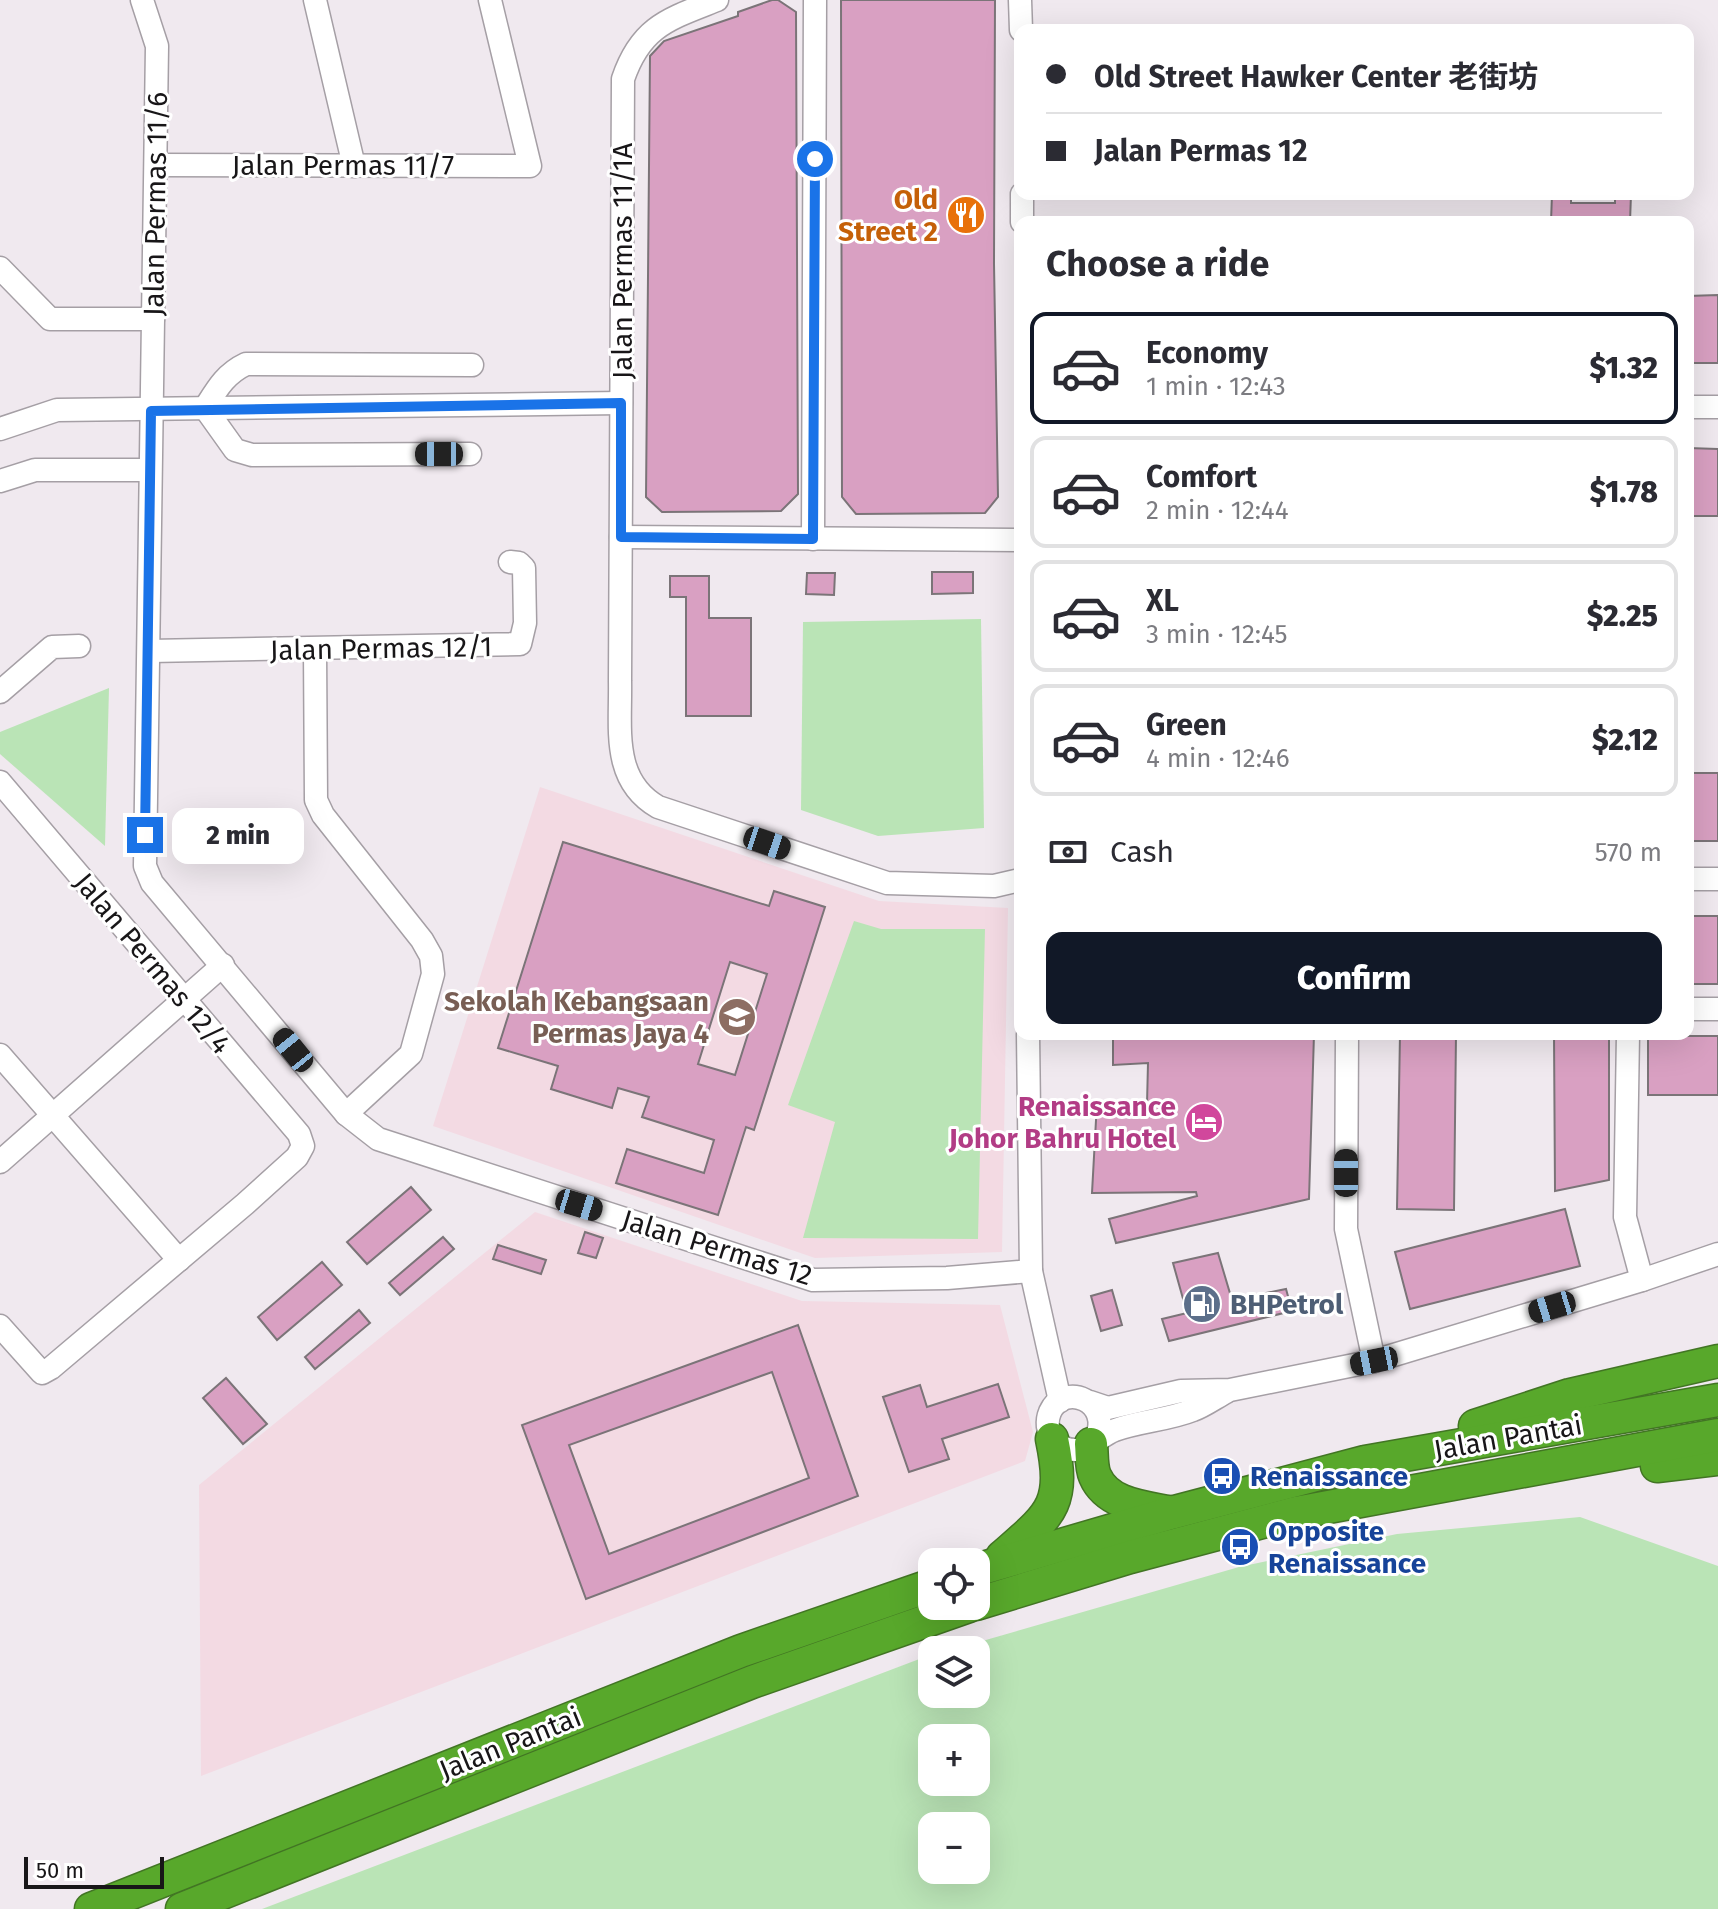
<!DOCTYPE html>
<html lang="en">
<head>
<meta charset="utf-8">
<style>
	:root { --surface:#fff; --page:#f7f7f7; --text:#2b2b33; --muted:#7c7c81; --line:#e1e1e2; --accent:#111827 }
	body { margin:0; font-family:"Fira Sans","Noto Sans SC",sans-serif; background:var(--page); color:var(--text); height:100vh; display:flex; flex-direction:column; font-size:30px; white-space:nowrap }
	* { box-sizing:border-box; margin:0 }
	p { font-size:26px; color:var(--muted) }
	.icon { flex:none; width:44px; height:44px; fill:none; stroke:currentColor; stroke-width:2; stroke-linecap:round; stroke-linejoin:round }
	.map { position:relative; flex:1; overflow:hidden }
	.panel { position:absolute; left:1014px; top:216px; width:680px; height:824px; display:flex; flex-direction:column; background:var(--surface); border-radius:16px; box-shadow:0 8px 32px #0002 }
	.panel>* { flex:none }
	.hud { position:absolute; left:1014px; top:24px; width:680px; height:176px; border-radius:16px; box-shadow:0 8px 32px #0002; display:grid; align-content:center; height:176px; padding:0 32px; background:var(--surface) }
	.controls { position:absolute; left:918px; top:1548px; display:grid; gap:16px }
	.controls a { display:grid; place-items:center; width:72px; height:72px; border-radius:16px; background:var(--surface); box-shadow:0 8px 32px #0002; font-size:40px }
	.scale { position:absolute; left:24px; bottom:20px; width:140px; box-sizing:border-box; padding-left:8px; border:4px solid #181618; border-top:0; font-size:22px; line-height:28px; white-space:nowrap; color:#181618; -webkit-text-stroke:6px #fff; paint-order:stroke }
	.end { position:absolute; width:36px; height:36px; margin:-18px; border:10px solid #1a73e8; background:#fff; box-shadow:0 0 0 4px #fff }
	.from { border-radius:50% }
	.bubble { position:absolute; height:56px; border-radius:16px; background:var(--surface); box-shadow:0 8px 32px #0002; font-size:26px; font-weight:800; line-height:56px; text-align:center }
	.car { position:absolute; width:24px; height:48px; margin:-24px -12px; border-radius:10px; box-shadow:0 0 6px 2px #0007; background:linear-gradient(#222 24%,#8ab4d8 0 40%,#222 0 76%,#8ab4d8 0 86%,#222 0) }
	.hud b { display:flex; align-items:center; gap:28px; height:76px; font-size:30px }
	.hud b+b { border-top:2px solid var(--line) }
	.hud i { width:20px; height:20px; background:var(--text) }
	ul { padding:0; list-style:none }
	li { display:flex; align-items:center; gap:24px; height:112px; margin:0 16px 12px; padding:0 16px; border:4px solid var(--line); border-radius:16px }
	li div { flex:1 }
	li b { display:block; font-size:30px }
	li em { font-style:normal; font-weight:800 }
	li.active { border-color:var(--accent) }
	li>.icon { width:72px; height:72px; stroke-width:1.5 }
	h2 { padding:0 32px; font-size:36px; line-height:96px }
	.pay { display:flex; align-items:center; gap:20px; height:88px; padding:0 32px; font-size:30px }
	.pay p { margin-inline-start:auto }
	.cta { display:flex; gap:16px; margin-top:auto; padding:16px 32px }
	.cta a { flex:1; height:92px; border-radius:16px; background:var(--accent); color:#fff; font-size:32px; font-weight:800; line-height:92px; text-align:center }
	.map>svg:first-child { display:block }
	.education { fill:#f3dae3 }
	.green { fill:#bae4b6; fill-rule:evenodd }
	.building { fill:#d9a0c2; stroke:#7b7478; stroke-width:2; fill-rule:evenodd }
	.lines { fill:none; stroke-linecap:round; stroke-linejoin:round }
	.minor-casing { stroke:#a59fa5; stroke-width:25 }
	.highway-casing { stroke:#427524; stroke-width:35 }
	.minor { stroke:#fff; stroke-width:22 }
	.highway { stroke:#58a82b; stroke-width:32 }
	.route { stroke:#1a73e8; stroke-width:10 }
	.labels { text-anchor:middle; stroke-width:6; stroke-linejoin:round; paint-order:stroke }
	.street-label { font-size:28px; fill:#181618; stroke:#fff }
	.food-label { font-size:28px; font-weight:bold; fill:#c56008; stroke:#fff; text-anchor:end }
	.education-label { font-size:28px; font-weight:bold; fill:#785e54; stroke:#fff; text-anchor:end }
	.hotel-label { font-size:28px; font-weight:bold; fill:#b23c85; stroke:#fff; text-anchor:end }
	.service-label { font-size:28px; font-weight:bold; fill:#4e5e75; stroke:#fff; text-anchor:start }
	.transit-label { font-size:28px; font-weight:bold; fill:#164399; stroke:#fff; text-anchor:start }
</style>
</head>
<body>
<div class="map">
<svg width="1718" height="1909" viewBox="0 0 1718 1909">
	<rect width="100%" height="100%" fill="#f0e9ef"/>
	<!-- education -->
	<g class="education">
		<polygon points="540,787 879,901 1008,908 1002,1252 815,1258 433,1126"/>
		<polygon points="535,1212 802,1301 1000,1305 1033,1432 1025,1461 201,1776 199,1485"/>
	</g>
	<!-- green -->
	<g class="green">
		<polygon points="981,619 984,828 878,836 801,810 803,622"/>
		<polygon points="109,688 105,846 0,754 0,732"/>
		<polygon points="854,921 881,929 985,929 978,1239 803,1238 835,1122 788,1105"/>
		<path d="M1580,1517l138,49v343h-1456l660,-251 10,-2v38h44v-44h-25l288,-83 158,-33zM976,1738v44h-44v-44zM976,1826v44h-44v-44z"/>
	</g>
	<!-- building -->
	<g class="building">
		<polygon points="772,0 778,0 796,12 798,494 781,511 662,512 646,497 650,56 664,41 738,16 738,12"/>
		<polygon points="841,0 995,0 994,264 998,497 985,513 856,514 842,497"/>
		<polygon points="1552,194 1571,194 1571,203 1615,203 1615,194 1631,194 1630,222 1551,222"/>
		<polygon points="1718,295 1718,363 1688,363 1688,296"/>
		<polygon points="1688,448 1718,449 1718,516 1688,516"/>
		<polygon points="932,572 973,572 973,593 932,594"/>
		<polygon points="807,573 835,573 834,595 806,594"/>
		<polygon points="670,576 709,576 709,618 751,618 751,716 686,716 686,597 670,597"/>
		<rect x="1688" y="773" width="30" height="68"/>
		<path d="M563,842l206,64 5,-15 51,16 -71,223 -8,-3 -28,88 -102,-32 11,-34 77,24 10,-33 -72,-23 7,-20 -31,-9 -6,20 -61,-19 7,-23 -60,-18zM730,962l37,12 -32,101 -37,-11z"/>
		<rect x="1688" y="916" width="30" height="68"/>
		<polygon points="1113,1034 1314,1034 1309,1199 1116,1243 1109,1219 1197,1196 1196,1192 1092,1193 1097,1102 1147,1104 1148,1063 1113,1065"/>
		<polygon points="1400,1034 1456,1034 1454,1210 1397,1209"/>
		<polygon points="1554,1034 1609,1034 1609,1180 1555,1191"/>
		<rect x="1648" y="1036" width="70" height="59"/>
		<polygon points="411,1187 431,1210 367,1264 347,1242"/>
		<polygon points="1565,1209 1580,1266 1410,1309 1395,1252"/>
		<polygon points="585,1232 603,1238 596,1258 578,1253"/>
		<polygon points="443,1237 454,1249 400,1295 389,1283"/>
		<polygon points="498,1245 546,1260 541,1274 493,1259"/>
		<polygon points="1218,1253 1232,1300 1286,1289 1292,1311 1169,1341 1162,1319 1187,1313 1173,1263"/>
		<polygon points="322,1262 342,1285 277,1340 258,1317"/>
		<polygon points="1112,1290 1122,1325 1101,1331 1091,1296"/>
		<polygon points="359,1310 370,1323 315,1369 305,1357"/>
		<path d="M798,1325l60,171 -272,103 -64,-174zM772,1372l37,106 -200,76 -40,-109z"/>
		<polygon points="226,1378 267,1424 243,1444 203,1398"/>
		<polygon points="998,1384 1009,1417 942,1439 949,1459 909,1472 883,1397 920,1385 927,1407"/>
	</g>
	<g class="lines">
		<defs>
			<g id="minor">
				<polyline points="142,0 157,46 145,866 152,883 346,1114 378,1139 813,1280 947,1278 1031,1271"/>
				<polyline points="315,0 354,166"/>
				<path d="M717,0c-48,19 -76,26 -94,79l-3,602c1,47 -9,99 38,126l229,76 107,3 26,-6"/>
				<polyline points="1020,0 1021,30"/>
				<polyline points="156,165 530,166 490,0"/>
				<polyline points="1022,194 1022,222"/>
				<polyline points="0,268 50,319 153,319"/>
				<polyline points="1688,407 1718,407"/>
				<path d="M205,408c12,-19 20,-34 41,-44l226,1"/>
				<polyline points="205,408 235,450 252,455 470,454"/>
				<polyline points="0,429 57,410 621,403"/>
				<polyline points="0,481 35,470 150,470"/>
				<polyline points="621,537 1020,540"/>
				<polyline points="813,539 815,0"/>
				<polyline points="315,649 316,800 323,815 422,940 431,956 433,974 411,1054 346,1114"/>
				<polyline points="150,651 520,644 525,623 524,568 519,563 510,562"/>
				<polyline points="0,692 52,647 79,646"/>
				<polyline points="0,782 299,1134 303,1146 297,1157 245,1204 51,1368 42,1373 0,1326"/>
				<polyline points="1688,879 1718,879"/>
				<polyline points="1688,1009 1718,1009"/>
				<polyline points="1028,1034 1031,1271 1060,1401"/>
				<polyline points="1347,1034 1346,1229 1374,1361"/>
				<polyline points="1628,1034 1625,1217 1642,1280"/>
				<polyline points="0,1055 179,1260"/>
				<polyline points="0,1162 223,965"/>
				<polyline points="1090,1402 1108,1408 1181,1391 1230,1390 1374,1361 1642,1280 1718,1254"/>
				<path d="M1096,1438c17,-36 -32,-57 -46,-26 -8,19 6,39 27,38 13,-1 24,-15 38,-20 25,-9 53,-10 78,-20 11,-4 22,-12 33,-18"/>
			</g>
			<g id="highway">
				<polyline points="1475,1426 1570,1395 1718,1361"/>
				<path d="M1091,1444c1,10 0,23 4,32 12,28 47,31 73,36"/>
				<polyline points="1657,1466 1718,1459"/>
				<path d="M1002,1557c49,-43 64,-51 50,-118"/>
				<polyline points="976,1570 1171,1513 1365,1462 1718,1400"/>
				<polyline points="976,1604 1130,1557 1296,1513 1718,1435"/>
				<polyline points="91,1909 741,1651 932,1585"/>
				<polyline points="182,1909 752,1682 969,1606"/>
			</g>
		</defs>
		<!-- minor casing -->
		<use href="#minor" class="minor-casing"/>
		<!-- highway casing -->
		<use href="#highway" class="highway-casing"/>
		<!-- minor -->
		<use href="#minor" class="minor"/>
		<!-- highway -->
		<use href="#highway" class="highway"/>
	</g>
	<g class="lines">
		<!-- route -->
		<polyline class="route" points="145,835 151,411 621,403 621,537 813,539 815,159"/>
	</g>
	<!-- icons -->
	<defs>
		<symbol id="restaurant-disc" viewBox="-11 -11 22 22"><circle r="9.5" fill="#e8710a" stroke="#fff"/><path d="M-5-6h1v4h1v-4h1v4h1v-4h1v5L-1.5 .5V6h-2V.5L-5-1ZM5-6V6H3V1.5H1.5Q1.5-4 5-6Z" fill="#fff"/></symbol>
		<symbol id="school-disc" viewBox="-11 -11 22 22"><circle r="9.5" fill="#8d6e63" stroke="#fff"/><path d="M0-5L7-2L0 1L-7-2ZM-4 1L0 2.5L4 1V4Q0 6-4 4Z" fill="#fff"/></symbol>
		<symbol id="hotel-disc" viewBox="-11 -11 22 22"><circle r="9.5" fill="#d1479c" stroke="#fff"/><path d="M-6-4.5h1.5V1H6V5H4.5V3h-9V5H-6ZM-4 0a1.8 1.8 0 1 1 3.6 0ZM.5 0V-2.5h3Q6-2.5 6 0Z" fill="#fff"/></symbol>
		<symbol id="fuel-disc" viewBox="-11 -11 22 22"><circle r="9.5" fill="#5c6f8a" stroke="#fff"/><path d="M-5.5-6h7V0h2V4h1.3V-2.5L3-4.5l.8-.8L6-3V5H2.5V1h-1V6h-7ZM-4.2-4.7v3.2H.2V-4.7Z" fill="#fff"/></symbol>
		<symbol id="bus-disc" viewBox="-11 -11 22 22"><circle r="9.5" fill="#1a4fb4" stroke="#fff"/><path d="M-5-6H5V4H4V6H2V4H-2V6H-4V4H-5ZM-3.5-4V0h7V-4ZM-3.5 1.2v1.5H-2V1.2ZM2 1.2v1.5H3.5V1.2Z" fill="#fff"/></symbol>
	</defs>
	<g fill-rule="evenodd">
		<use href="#restaurant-disc" x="944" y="193" width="44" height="44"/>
		<use href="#school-disc" x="715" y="995" width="44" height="44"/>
		<use href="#hotel-disc" x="1182" y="1100" width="44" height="44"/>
		<use href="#fuel-disc" x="1180" y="1282" width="44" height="44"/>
		<use href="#bus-disc" x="1200" y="1454" width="44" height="44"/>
		<use href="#bus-disc" x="1218" y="1525" width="44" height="44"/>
	</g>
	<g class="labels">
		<!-- street labels -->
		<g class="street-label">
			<text x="343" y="175">Jalan Permas 11/7</text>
			<text transform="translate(155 204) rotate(-89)" y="10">Jalan Permas 11/6</text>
			<text transform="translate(622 261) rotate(-90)" y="10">Jalan Permas 11/1A</text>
			<text transform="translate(381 648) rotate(-1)" y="10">Jalan Permas 12/1</text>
			<text transform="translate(153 963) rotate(50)" y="10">Jalan Permas 12/4</text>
			<text transform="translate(717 1247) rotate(17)" y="10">Jalan Permas 12</text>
			<text transform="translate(1508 1437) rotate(-10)" y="10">Jalan Pantai</text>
			<text transform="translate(510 1743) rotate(-22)" y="10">Jalan Pantai</text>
		</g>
		<!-- food labels -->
		<g class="food-label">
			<text x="938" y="209">Old<tspan x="938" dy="32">Street 2</tspan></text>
		</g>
		<!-- education labels -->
		<g class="education-label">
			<text x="709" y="1011">Sekolah Kebangsaan<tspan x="709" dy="32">Permas Jaya 4</tspan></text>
		</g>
		<!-- hotel labels -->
		<g class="hotel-label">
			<text x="1176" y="1116">Renaissance<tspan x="1176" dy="32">Johor Bahru Hotel</tspan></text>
		</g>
		<!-- service labels -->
		<g class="service-label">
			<text x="1230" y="1314">BHPetrol</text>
		</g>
		<!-- transit labels -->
		<g class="transit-label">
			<text x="1250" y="1486">Renaissance</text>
			<text x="1268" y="1541">Opposite<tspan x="1268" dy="32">Renaissance</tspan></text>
		</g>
	</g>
</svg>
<div class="controls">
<a><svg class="icon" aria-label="locate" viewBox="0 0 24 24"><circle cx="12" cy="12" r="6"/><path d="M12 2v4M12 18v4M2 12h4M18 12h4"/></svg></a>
<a><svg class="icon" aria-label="layers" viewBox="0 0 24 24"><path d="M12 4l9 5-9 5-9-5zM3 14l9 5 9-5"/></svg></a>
<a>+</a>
<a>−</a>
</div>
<div class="scale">50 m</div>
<i class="end from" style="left:815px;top:159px"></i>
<i class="end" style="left:145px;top:835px"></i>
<div class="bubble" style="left:172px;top:808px;width:132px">2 min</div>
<i class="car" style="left:439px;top:454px;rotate:270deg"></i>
<i class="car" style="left:767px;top:843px;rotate:109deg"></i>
<i class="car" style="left:293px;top:1050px;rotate:321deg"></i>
<i class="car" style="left:1346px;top:1173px;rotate:0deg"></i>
<i class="car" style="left:579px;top:1205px;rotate:107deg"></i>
<i class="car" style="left:1552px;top:1307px;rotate:253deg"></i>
<i class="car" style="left:1374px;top:1361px;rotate:259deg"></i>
<div class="hud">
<b><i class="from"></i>Old Street Hawker Center 老街坊</b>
<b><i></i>Jalan Permas 12</b>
</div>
<section class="panel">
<h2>Choose a ride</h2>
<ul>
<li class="active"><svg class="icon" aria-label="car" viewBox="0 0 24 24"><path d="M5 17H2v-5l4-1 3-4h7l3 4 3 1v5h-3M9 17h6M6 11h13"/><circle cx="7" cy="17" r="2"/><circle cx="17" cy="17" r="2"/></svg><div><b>Economy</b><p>1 min · 12:43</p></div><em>$1.32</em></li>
<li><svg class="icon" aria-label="car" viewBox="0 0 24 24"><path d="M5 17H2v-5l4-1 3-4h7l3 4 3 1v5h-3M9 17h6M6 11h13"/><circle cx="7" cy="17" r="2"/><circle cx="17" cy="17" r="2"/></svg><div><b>Comfort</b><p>2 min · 12:44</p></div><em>$1.78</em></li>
<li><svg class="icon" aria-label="car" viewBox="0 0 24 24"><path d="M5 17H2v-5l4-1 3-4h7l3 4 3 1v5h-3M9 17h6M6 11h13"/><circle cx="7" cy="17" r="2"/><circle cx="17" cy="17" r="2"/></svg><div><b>XL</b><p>3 min · 12:45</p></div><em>$2.25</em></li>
<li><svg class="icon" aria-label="car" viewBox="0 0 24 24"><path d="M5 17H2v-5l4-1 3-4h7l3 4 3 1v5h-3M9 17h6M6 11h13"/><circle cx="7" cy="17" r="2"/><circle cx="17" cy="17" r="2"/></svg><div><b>Green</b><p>4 min · 12:46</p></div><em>$2.12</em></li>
</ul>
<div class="pay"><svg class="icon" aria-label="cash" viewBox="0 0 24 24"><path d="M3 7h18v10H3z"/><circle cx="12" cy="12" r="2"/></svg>Cash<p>570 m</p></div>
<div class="cta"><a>Confirm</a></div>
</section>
</div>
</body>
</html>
